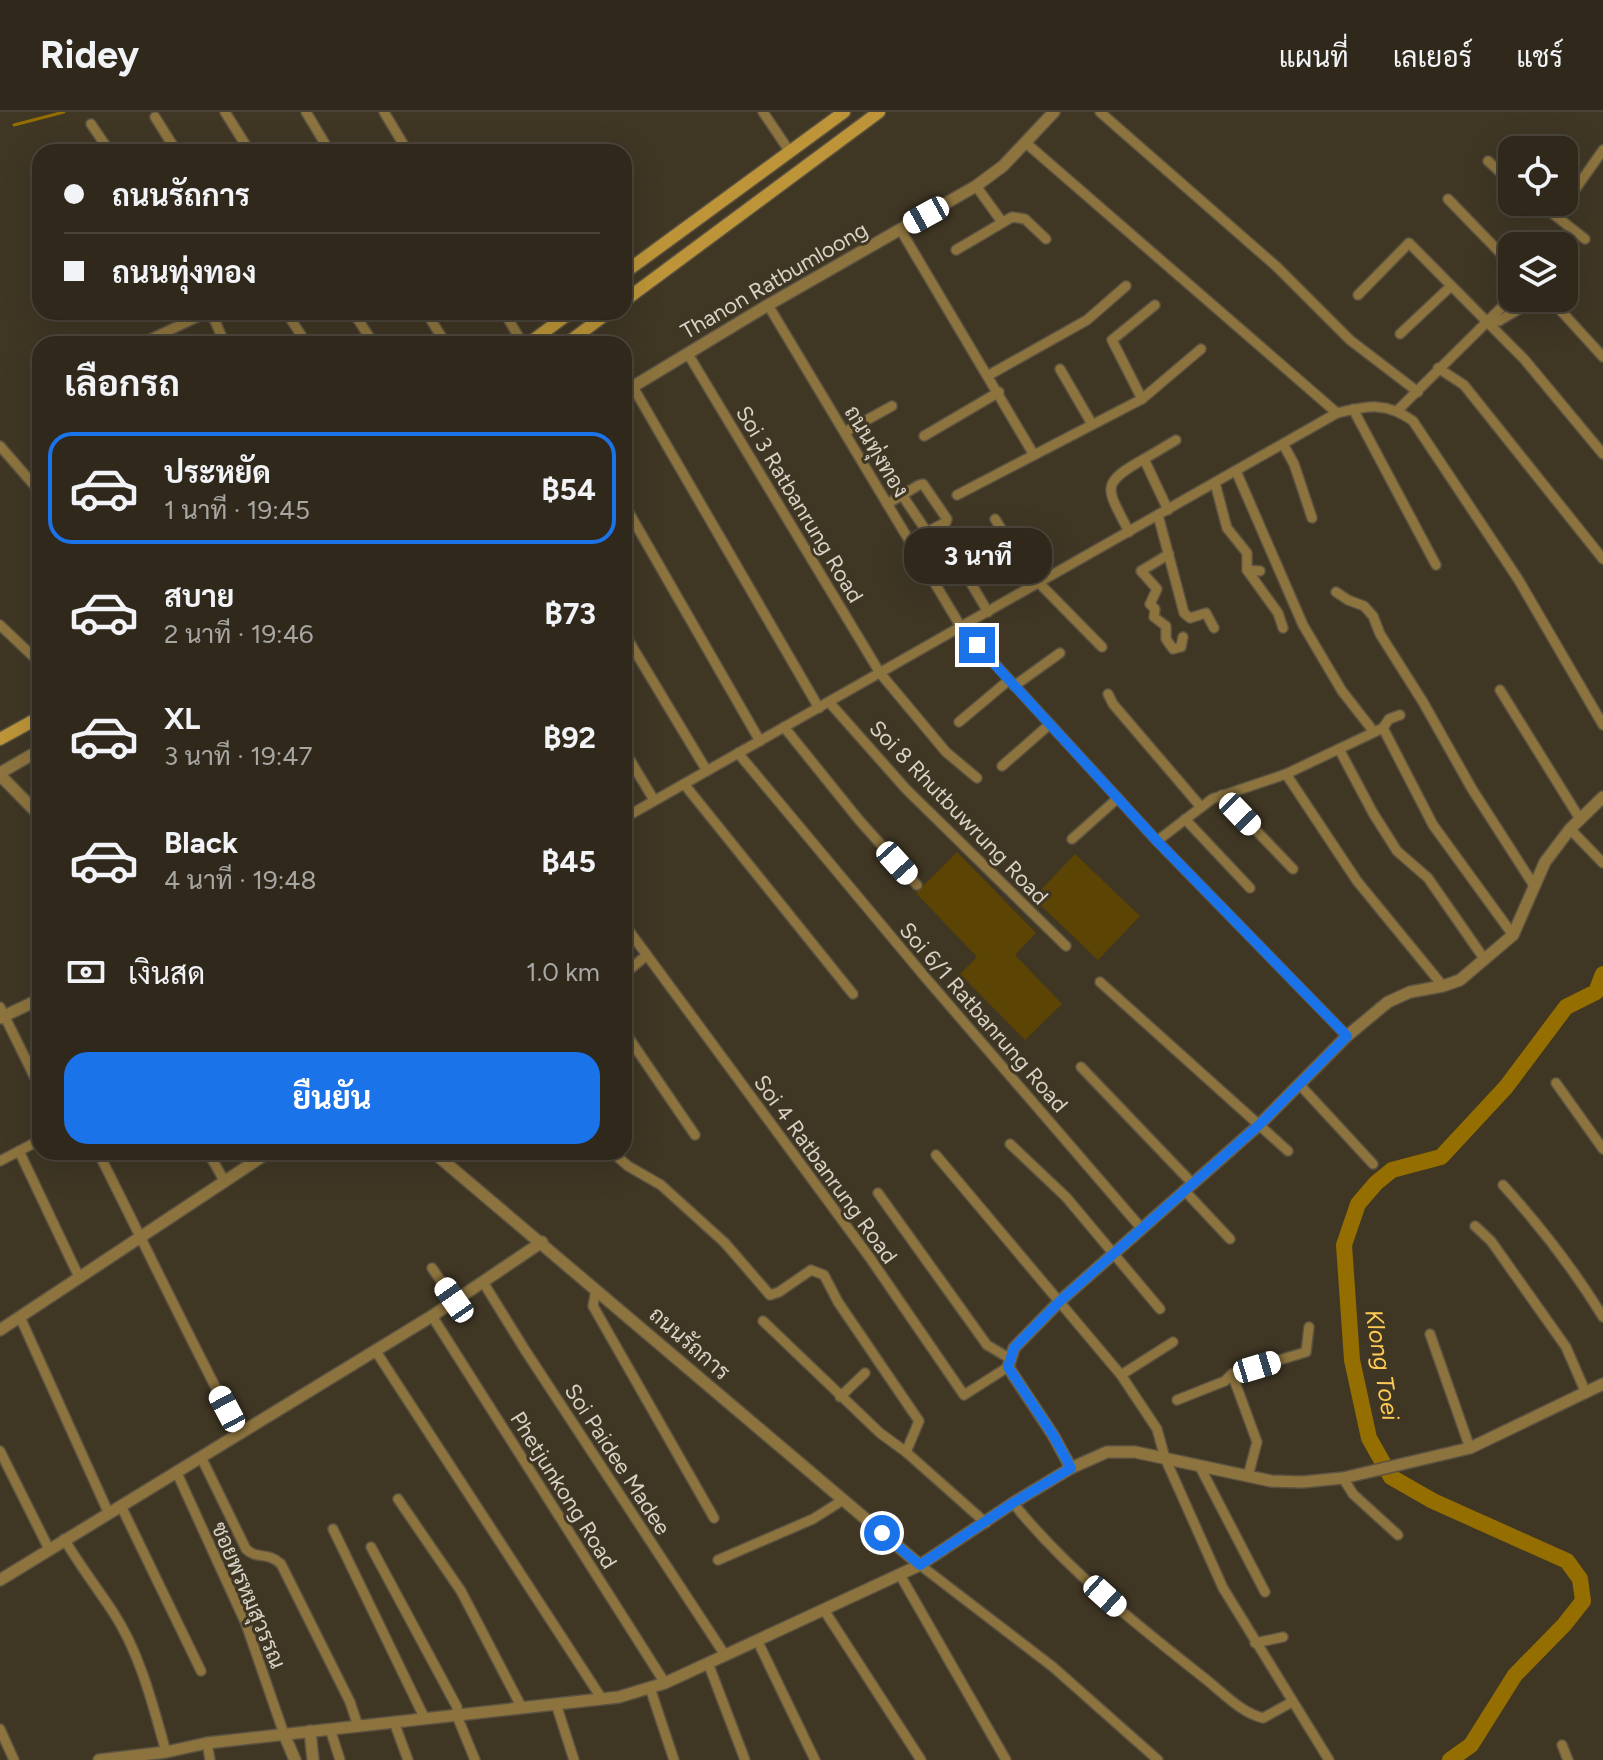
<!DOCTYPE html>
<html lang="th">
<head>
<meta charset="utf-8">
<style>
	:root { --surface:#2f281b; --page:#3b3428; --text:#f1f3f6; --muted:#a7a6a3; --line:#4a443a; --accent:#1a73e8 }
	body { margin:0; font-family:Figtree,Sarabun,sans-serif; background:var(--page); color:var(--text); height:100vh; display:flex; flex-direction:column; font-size:30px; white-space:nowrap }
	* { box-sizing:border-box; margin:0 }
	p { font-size:26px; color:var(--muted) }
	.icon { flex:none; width:44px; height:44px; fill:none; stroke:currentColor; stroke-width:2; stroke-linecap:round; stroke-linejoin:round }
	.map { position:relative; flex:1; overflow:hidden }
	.side { position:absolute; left:32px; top:224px; width:600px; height:824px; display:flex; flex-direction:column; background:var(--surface); border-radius:24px; box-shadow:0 8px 32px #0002,0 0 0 2px var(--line) }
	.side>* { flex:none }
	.guide { position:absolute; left:32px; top:32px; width:600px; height:176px; border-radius:24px; box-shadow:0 8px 32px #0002,0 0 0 2px var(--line); display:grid; align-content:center; height:176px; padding:0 32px; background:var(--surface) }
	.controls { position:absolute; left:1498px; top:24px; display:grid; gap:16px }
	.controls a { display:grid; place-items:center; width:80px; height:80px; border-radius:16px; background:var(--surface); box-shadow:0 8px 32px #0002,0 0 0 2px var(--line); font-size:40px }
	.end { position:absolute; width:36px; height:36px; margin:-18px; border:10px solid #1a73e8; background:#fff; box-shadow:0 0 0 4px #fff }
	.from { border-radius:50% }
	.bubble { position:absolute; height:56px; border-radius:24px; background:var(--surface); box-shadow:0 8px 32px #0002,0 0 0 2px var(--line); font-size:26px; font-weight:700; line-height:56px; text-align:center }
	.car { position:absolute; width:24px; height:48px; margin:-24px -12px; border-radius:10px; box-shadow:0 0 6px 2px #0007; background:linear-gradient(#fff 24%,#345 0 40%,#fff 0 76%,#345 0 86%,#fff 0) }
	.guide b { display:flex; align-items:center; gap:28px; height:76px; font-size:30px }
	.guide b+b { border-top:2px solid var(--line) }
	.guide i { width:20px; height:20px; background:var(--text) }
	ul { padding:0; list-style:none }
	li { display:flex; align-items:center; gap:24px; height:112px; margin:0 16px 12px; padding:0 16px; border:4px solid transparent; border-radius:24px }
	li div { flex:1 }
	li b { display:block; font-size:30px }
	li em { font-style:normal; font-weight:700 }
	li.current { border-color:var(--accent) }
	li>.icon { width:72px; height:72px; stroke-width:1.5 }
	h2 { padding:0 32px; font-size:36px; line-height:96px }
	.pay { display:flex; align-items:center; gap:20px; height:88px; padding:0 32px; font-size:30px }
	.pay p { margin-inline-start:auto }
	.primary-button { display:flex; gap:16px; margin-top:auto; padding:16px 32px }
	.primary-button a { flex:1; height:92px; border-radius:24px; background:var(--accent); color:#fff; font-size:32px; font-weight:700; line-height:92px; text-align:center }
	header { display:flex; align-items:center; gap:48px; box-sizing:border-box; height:112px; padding:0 40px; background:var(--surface); border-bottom:2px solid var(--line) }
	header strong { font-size:38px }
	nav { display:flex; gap:44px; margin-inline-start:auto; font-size:28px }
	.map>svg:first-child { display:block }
	.green { fill:#5c4405 }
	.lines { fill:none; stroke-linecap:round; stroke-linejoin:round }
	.stream { stroke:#946e00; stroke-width:3 }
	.river { stroke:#946e00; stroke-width:16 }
	.minor-casing { stroke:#5b5241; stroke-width:12 }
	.tertiary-casing { stroke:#5b5241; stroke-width:14 }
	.secondary-casing { stroke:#5b5241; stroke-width:15 }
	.minor { stroke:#8d743e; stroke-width:9 }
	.tertiary { stroke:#8d743e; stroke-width:11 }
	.secondary { stroke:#bd9538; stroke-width:12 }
	.route { stroke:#1a73e8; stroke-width:10 }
	.labels { text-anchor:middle; stroke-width:6; stroke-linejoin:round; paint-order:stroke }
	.street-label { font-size:22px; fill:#d8d2c7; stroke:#3f3624 }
	.water-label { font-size:24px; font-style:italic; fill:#fdca53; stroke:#3f3624 }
</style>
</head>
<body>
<header>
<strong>Ridey</strong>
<nav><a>แผนที่</a><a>เลเยอร์</a><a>แชร์</a></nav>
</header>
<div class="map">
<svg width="1603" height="1648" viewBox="0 0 1603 1648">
	<rect width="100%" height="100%" fill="#3f3624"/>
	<!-- green -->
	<g class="green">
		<polygon points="957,740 1036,821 1015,843 1062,892 1025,928 960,862 977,845 916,781"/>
		<polygon points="1075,742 1140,804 1098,848 1033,786"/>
	</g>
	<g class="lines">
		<!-- stream -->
		<polyline class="stream" points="14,13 64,0"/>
		<!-- river -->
		<polyline class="river" points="1450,1648 1471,1633 1515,1563 1564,1513 1583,1489 1580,1467 1567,1449 1433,1389 1391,1365 1369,1326 1352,1248 1344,1133 1358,1092 1376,1071 1392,1058 1441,1045 1506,975 1566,895 1596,880 1603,862"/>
		<defs>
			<g id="minor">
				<polyline points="225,0 250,40"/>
				<polyline points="306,0 330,40"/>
				<polyline points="384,0 408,40"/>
				<polyline points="763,0 790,40"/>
				<polyline points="1100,0 1277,155 1350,228 1418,280"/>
				<polyline points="155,5 177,40"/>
				<polyline points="91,12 110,40"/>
				<polyline points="1026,31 1337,301"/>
				<polyline points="1488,49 1512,71"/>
				<polyline points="976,74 1002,110"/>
				<polyline points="1448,87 1512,153"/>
				<polyline points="1538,90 1585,127"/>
				<polyline points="1557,103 1603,38"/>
				<polyline points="900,117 1034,343"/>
				<polyline points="956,138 1012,105 1025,107 1046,127"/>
				<polyline points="1358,183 1409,131 1524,247 1603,342"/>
				<polyline points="768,193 961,515 1157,729 1347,924"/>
				<polyline points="211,200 225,232"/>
				<polyline points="286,200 307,232"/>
				<polyline points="353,200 374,232"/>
				<polyline points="426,200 446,232"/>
				<polyline points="504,200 523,232"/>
				<polyline points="1489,210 1499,209 1537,186 1552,189 1603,245"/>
				<polyline points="1400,222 1451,174"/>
				<polyline points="140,232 208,200"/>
				<polyline points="688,242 880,561 946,640 977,666"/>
				<polyline points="1438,256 1464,273 1603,447"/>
				<polyline points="1060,257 1092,312"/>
				<polyline points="989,263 1087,208 1126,174"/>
				<polyline points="633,275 819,596"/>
				<polyline points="1142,287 1112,228 1155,193"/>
				<polyline points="1353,297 1436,453"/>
				<polyline points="1398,298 1512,185"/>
				<polyline points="845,320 892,294"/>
				<polyline points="924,324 999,280"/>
				<polyline points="1283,332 1294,352 1312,406"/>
				<polyline points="0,334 40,380"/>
				<polyline points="1144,347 1176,328"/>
				<polyline points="1236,359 1303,513 1342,579 1374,620"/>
				<polyline points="1215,371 1227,416 1247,441 1247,458"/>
				<polyline points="957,383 1142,287 1201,237"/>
				<polyline points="624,392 760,629"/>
				<polyline points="887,392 919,373 923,372 947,407 946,410 927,420 902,383"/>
				<polyline points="1158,403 1184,501 1190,506 1206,501 1214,516"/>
				<polyline points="995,407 1036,472"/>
				<path d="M1129,420c-21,-43 -32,-47 15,-73l24,51"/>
				<polyline points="952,439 988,500"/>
				<polyline points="1169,442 1141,459 1157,477 1150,492 1155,497 1154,505 1166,514 1166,527 1173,537 1181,535 1183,525"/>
				<polyline points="1260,459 1247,458 1278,501 1283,516"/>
				<polyline points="1039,471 1102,535"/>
				<polyline points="1336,480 1348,488 1364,494 1373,504 1380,522 1423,590 1472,677 1533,772"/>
				<polyline points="0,513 40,551"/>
				<polyline points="624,521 707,659"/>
				<polyline points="1014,574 1060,541"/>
				<polyline points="1500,578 1580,707"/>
				<polyline points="1108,582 1113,592 1201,695"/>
				<polyline points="829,590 906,677 1066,834"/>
				<polyline points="959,610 1009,568"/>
				<polyline points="784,615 859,708 917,773"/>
				<polyline points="1383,616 1433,713 1513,823"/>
				<polyline points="1339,637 1373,701 1397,739 1428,766 1485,848"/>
				<polyline points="624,638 654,688"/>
				<polyline points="738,641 925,865 1142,1117"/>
				<polyline points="1002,654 1050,612"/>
				<polyline points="1286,662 1357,769 1443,874"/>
				<polyline points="684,672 853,882"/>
				<polyline points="1222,683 1293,757"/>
				<path d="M624,706l713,-405c30,-7 49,-12 76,8l105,158 85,146"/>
				<polyline points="1185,707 1250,776"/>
				<polyline points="1570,717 1603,751"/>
				<polyline points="1072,727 1118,686"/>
				<polyline points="1157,729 1212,687 1286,662 1383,616 1389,607 1400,603"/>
				<polyline points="624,812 870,1146 964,1283 1008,1255"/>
				<polyline points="624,862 647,843"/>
				<polyline points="1100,870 1288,1039"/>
				<polyline points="0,895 40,976"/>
				<polyline points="624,919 695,1023"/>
				<polyline points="1081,955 1192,1071"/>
				<polyline points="1556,971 1603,1037"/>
				<polyline points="1300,973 1373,1052"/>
				<polyline points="1010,1032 1066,1085 1160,1197"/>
				<polyline points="19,1039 79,1165"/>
				<path d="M98,1040c47,93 92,188 141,280"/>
				<polyline points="208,1040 225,1070"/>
				<polyline points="612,1040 628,1054 661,1073 725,1131 770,1183 779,1180 811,1158 824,1163 838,1190 919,1309 906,1340"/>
				<polyline points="936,1043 1121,1263 1173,1230"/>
				<polyline points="0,1049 40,1028"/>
				<path d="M1503,1073c39,43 70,83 100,132"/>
				<polyline points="1184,1078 1230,1127"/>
				<polyline points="878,1081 987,1233 1009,1246"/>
				<polyline points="1475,1114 1491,1129 1566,1235 1586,1281"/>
				<polyline points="432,1156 454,1188"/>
				<polyline points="483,1170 525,1238 725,1543"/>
				<polyline points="596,1177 593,1194 714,1406"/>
				<polyline points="432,1204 665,1571"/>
				<polyline points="20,1205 109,1402"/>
				<polyline points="763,1209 880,1321 906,1340 986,1411"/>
				<polyline points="1430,1222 1470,1336"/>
				<polyline points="375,1238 602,1587"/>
				<polyline points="1121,1263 1157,1317 1165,1346 1223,1476 1329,1648"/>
				<polyline points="840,1285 865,1261"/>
				<polyline points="1177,1288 1225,1269 1232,1262"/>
				<polyline points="0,1339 49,1437"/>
				<path d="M201,1345l45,92c11,11 21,2 35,15l69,138 8,24"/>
				<polyline points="1200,1355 1265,1480"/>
				<polyline points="176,1359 246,1512 284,1622"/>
				<polyline points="1248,1364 1257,1330 1232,1262 1306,1240 1309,1215"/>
				<polyline points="1343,1366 1353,1382 1398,1423"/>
				<polyline points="398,1387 461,1479 522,1596"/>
				<path d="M1013,1391c54,67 123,121 190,174 18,14 38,36 60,41l29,-16"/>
				<polyline points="121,1394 201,1559"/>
				<polyline points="333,1417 425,1607"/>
				<path d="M64,1427c15,25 33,49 49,73 27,41 40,93 53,140"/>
				<polyline points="371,1435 457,1595 457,1604 475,1648"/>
				<polyline points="718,1448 813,1407 843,1388"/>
				<polyline points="920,1453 1053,1555 1158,1648"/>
				<polyline points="900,1463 1006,1648"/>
				<polyline points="824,1498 921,1648"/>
				<polyline points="757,1528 815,1648"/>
				<polyline points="1255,1531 1283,1525"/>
				<polyline points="708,1551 745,1648"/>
				<polyline points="650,1576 674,1648"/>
				<polyline points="556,1592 574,1648"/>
				<polyline points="394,1610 408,1648"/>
				<polyline points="0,1617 14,1648"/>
				<polyline points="330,1617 340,1648"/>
				<polyline points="207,1631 210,1648"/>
				<polyline points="1562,1633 1568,1648"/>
			</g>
			<g id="tertiary">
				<polyline points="624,280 768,193 976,74 1003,54 1054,0"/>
				<polyline points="0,661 40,638"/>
				<polyline points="0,663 40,704"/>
				<polyline points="0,906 40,887"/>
				<polyline points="433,1040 920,1453"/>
				<polyline points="0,1218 269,1040"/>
				<polyline points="1071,1356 1053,1323 1008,1255 1014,1236 1060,1189 1259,1013 1347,924 1388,890 1410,880 1443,874 1460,868 1513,823 1545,750 1570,717 1603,685"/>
				<polyline points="0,1468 432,1204 542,1130"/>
				<polyline points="310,1619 313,1648"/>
				<polyline points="284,1622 295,1648"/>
				<polyline points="99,1648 166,1640 207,1631 619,1585 665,1571 920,1453 1013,1391 1071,1356 1107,1340 1135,1340 1271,1369 1302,1370 1343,1366 1470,1336 1603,1272"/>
			</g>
			<g id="secondary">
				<polyline points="624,161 844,0"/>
				<polyline points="624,189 879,0"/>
				<polyline points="528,232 571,200"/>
				<polyline points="566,232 609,200"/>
				<polyline points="0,627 40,605"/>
			</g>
		</defs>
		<!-- minor casing -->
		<use href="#minor" class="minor-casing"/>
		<!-- tertiary casing -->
		<use href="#tertiary" class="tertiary-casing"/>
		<!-- secondary casing -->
		<use href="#secondary" class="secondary-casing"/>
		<!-- minor -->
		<use href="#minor" class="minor"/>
		<!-- tertiary -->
		<use href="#tertiary" class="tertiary"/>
		<!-- secondary -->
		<use href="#secondary" class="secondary"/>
	</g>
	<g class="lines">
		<!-- route -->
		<polyline class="route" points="882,1421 920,1453 1013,1391 1071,1356 1053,1323 1008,1255 1014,1236 1060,1189 1259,1013 1347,924 1157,729 977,533"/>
	</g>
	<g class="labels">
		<!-- street labels -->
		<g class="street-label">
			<text transform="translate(774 168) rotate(-30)" y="8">Thanon Ratbumloong</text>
			<text transform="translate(877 339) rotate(59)" y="8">ถนนทุ่งทอง</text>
			<text transform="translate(800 392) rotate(59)" y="8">Soi 3 Ratbanrung Road</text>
			<text transform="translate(959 700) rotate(46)" y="8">Soi 8 Rhutbuwrung Road</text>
			<text transform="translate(984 905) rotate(49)" y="8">Soi 6/1 Ratbanrung Road</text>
			<text transform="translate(826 1057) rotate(54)" y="8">Soi 4 Ratbanrung Road</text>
			<text transform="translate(690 1231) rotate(41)" y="8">ถนนรัถการ</text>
			<text transform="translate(618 1347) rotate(57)" y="8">Soi Paidee Madee</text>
			<text transform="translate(564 1378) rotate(58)" y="8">Phetjunkong Road</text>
			<text transform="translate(249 1483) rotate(67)" y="8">ซอยพรหมสุวรรณ</text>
		</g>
		<!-- water labels -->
		<g class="water-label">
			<text transform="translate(1382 1253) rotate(81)" y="8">Klong Toei</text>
		</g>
	</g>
</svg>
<div class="controls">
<a><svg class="icon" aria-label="locate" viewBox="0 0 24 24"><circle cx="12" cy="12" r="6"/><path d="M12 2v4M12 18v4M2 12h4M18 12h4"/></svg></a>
<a><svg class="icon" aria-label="layers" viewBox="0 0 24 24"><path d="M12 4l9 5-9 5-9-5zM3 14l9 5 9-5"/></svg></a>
</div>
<i class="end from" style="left:882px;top:1421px"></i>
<i class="end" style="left:977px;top:533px"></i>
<div class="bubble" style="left:904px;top:416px;width:148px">3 นาที</div>
<i class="car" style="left:926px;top:103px;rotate:241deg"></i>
<i class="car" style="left:1240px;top:702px;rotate:136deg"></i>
<i class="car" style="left:897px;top:751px;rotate:138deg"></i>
<i class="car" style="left:454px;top:1188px;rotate:325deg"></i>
<i class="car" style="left:1257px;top:1255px;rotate:73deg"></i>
<i class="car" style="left:227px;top:1297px;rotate:332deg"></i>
<i class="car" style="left:1105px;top:1484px;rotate:132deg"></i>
<div class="guide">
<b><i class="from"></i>ถนนรัถการ</b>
<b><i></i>ถนนทุ่งทอง</b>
</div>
<section class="side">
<h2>เลือกรถ</h2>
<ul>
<li class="current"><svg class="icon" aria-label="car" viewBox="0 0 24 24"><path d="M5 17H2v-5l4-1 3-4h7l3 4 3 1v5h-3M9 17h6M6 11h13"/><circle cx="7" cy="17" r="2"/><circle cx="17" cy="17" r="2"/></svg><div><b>ประหยัด</b><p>1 นาที · 19:45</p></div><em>฿54</em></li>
<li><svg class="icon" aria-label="car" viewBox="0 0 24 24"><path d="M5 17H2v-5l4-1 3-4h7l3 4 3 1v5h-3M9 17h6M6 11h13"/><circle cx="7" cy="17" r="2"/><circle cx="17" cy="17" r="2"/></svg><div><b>สบาย</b><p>2 นาที · 19:46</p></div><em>฿73</em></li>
<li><svg class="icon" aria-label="car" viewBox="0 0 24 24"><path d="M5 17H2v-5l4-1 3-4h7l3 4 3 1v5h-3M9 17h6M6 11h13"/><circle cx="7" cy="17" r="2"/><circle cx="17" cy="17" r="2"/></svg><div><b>XL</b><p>3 นาที · 19:47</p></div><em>฿92</em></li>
<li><svg class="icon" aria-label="car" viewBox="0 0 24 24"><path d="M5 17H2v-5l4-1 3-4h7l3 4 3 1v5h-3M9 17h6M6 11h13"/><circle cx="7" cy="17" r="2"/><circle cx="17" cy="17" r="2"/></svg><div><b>Black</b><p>4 นาที · 19:48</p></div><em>฿45</em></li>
</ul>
<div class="pay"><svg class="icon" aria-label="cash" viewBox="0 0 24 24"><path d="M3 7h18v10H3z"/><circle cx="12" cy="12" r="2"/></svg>เงินสด<p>1.0 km</p></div>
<div class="primary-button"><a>ยืนยัน</a></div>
</section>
</div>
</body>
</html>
